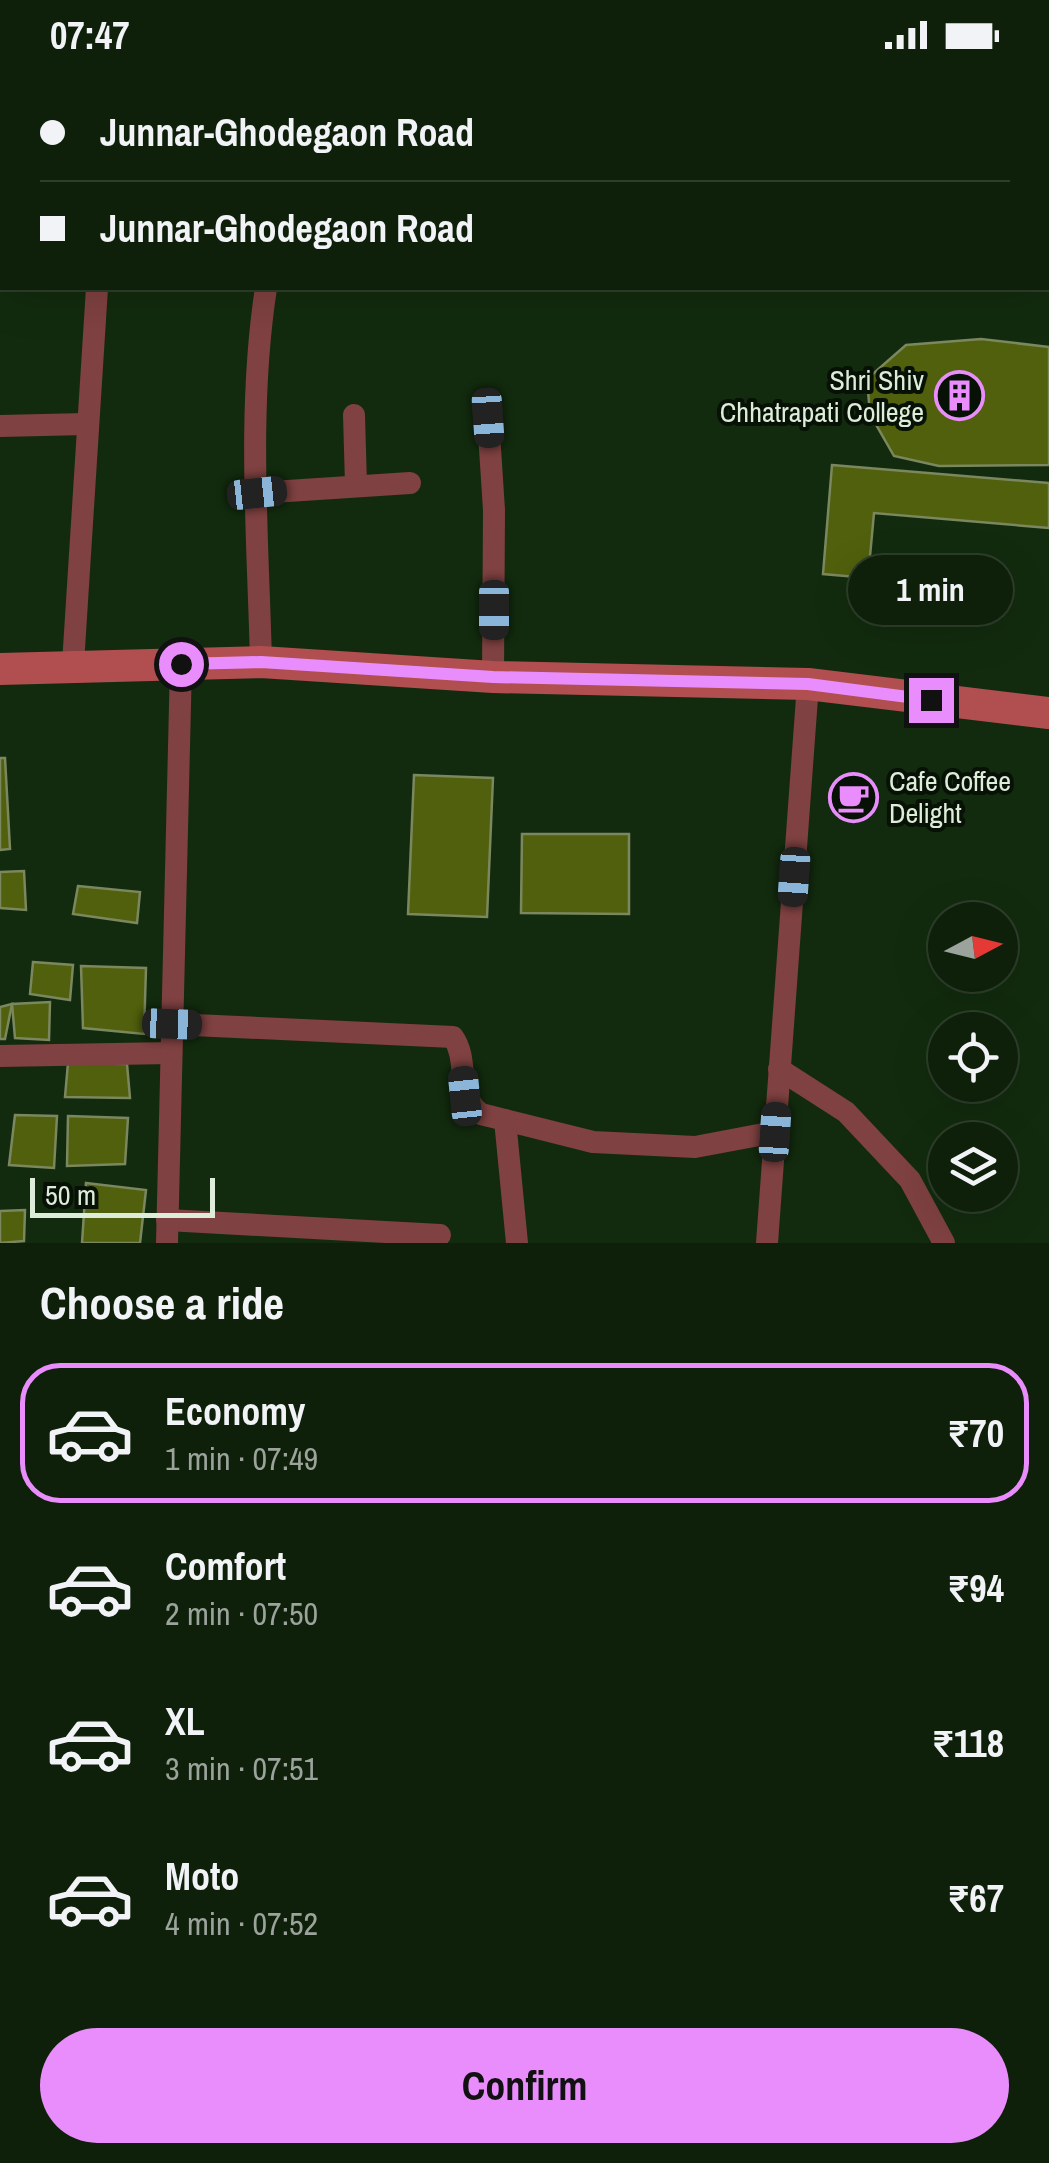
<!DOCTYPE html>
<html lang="en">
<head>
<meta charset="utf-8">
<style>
	:root { --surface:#0e200a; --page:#1c2d18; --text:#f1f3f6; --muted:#9ba39c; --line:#2e3e2b; --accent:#ea8dfc }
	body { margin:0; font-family:"Archivo Narrow",sans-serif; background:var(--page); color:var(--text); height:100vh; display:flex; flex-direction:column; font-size:38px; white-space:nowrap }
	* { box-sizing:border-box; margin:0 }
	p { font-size:32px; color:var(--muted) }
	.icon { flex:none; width:55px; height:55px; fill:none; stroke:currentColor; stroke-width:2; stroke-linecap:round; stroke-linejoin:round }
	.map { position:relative; height:1173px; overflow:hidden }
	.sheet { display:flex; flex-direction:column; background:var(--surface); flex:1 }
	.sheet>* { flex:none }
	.banner { position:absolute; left:0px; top:0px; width:1050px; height:220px; box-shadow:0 10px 40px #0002,0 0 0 2px var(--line); display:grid; align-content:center; height:220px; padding:0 40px; background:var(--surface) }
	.needle { width:65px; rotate:83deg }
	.fabs { position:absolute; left:928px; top:832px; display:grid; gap:20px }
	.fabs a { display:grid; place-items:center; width:90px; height:90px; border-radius:50%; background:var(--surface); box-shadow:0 10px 40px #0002,0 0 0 2px var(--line); font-size:50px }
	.scale { position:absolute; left:30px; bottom:25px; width:185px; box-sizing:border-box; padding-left:10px; border:5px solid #ddedda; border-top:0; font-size:28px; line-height:35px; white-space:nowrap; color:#ddedda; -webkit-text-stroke:8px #071105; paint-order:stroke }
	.end { position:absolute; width:45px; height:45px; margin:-22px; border:12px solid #ea8dfc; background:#111; box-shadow:0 0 0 5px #111 }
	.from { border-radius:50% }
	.bubble { position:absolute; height:70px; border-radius:35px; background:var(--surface); box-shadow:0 10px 40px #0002,0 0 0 2px var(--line); font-size:32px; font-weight:700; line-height:70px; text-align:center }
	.car { position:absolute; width:30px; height:60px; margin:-30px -15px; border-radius:12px; box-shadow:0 0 8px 2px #0007; background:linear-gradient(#222 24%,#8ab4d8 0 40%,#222 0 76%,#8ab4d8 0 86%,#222 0) }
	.banner b { display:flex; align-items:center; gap:35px; height:95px; font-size:38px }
	.banner b+b { border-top:2px solid var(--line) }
	.banner i { width:25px; height:25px; background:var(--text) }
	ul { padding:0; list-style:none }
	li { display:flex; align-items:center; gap:30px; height:140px; margin:0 20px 15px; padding:0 20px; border:5px solid transparent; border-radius:40px }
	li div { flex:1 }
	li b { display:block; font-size:38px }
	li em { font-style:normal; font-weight:700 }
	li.active { border-color:var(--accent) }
	li>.icon { width:90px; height:90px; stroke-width:1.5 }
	h2 { padding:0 40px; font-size:45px; line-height:120px }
	.primary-button { display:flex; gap:20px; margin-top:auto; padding:20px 40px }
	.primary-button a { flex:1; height:115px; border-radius:60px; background:var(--accent); color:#111; font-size:40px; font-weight:700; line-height:115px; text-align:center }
	.status { display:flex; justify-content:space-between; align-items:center; height:70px; padding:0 50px; background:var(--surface); direction:ltr }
	.status svg { height:28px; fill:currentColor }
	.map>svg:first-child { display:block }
	.building { fill:#50600c; stroke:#7b875e; stroke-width:2.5 }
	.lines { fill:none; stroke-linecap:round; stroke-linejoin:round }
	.minor { stroke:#7f4141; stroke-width:22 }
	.secondary { stroke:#b14e50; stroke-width:32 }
	.route { stroke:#ea8dfc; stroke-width:12 }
	.labels { text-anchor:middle; stroke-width:8; stroke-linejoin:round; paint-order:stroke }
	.poi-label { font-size:28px; fill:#ddedda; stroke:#071105; text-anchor:end }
</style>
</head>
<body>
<div class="status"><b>07:47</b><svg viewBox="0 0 49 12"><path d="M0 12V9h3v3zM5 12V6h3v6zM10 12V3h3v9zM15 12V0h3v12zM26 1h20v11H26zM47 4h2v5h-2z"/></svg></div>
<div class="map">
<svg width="1049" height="1173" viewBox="0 0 1049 1173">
	<rect width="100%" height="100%" fill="#122b0e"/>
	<!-- building -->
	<g class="building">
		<polygon points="981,269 1049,277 1049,395 939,396 894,386 870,344 867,309 906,275"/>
		<polygon points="832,395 1049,413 1049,458 874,443 868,508 823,504"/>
		<polygon points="0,688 5,688 10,779 0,780"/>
		<polygon points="414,705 493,708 487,847 408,844"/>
		<polygon points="522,764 629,764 629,844 521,843"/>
		<polygon points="24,801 26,840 0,838 0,802"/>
		<polygon points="78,816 140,822 137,853 73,844"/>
		<polygon points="33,892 73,895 70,930 30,924"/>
		<polygon points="81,896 146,898 144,964 83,958"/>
		<polygon points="50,932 49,970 15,968 12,934"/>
		<polygon points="12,934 5,969 0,969 0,937"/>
		<polygon points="68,993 127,994 130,1028 65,1027"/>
		<polygon points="15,1045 57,1046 54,1098 9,1095"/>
		<polygon points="68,1046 128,1048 125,1094 67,1096"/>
		<polygon points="86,1113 146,1120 140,1173 82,1173"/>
		<polygon points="25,1140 24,1171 0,1173 0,1141"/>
	</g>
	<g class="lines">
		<!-- minor -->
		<g class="minor">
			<polyline points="132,2 132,0"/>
			<polyline points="306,2 306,0"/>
			<polyline points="354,345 356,415"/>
			<polyline points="488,348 494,440 493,607"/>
			<polyline points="0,356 86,354"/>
			<polyline points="257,423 410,413"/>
			<path d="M261,592c-3,-124 -14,-251 5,-374"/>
			<polyline points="73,594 97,218"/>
			<path d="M172,954l281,13c17,24 1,58 28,77l112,28 102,5 80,-15"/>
			<polyline points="0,986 171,983"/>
			<polyline points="779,999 846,1042 910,1110 944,1173"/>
			<polyline points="505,1050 517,1173"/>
			<polyline points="167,1150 440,1165"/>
			<polyline points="167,1173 181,594"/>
			<polyline points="767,1173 808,614"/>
		</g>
		<!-- secondary -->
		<polyline class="secondary" points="0,599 261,592 493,607 808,614 1049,643"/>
	</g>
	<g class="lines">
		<!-- route -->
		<polyline class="route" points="181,594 261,592 493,607 808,614 931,630"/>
	</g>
	<!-- icons -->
	<defs>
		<symbol id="building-ring" viewBox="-11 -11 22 22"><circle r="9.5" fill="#071105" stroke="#ea8dfc" stroke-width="1.5"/><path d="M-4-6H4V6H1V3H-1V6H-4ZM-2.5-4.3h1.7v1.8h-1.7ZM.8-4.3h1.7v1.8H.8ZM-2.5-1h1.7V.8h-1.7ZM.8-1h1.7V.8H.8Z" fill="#ea8dfc"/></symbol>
		<symbol id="cafe-ring" viewBox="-11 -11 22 22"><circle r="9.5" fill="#071105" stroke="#ea8dfc" stroke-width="1.5"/><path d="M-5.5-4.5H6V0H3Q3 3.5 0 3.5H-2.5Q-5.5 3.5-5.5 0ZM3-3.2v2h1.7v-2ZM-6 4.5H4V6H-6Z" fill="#ea8dfc"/></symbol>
	</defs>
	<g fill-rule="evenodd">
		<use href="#building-ring" x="932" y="298" width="55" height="55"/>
		<use href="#cafe-ring" x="826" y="700" width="55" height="55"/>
	</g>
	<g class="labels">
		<!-- poi labels -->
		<g class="poi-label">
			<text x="924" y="320">Shri Shiv<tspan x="924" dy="32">Chhatrapati College</tspan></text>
			<text x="889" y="721" text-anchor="start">Cafe Coffee<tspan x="889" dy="32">Delight</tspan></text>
		</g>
	</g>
</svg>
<div class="fabs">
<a><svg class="needle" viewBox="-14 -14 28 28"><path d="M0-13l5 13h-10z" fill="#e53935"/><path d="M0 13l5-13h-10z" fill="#9ba39c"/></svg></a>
<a><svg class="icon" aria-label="locate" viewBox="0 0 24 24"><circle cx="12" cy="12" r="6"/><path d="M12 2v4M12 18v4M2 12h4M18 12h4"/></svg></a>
<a><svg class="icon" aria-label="layers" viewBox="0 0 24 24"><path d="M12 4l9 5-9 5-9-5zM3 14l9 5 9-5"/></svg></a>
</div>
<div class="scale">50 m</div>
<i class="end from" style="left:181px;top:594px"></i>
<i class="end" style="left:931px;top:630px"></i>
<div class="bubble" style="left:848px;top:485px;width:165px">1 min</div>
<i class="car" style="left:488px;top:348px;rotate:176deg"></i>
<i class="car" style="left:257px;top:423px;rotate:84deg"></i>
<i class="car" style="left:494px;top:540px;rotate:180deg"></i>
<i class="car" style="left:794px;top:807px;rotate:184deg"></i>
<i class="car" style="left:172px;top:954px;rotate:92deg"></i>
<i class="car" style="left:465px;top:1026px;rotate:354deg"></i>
<i class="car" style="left:775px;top:1062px;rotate:4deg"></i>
<div class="banner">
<b><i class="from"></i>Junnar-Ghodegaon Road</b>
<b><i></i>Junnar-Ghodegaon Road</b>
</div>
</div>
<section class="sheet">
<h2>Choose a ride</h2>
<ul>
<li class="active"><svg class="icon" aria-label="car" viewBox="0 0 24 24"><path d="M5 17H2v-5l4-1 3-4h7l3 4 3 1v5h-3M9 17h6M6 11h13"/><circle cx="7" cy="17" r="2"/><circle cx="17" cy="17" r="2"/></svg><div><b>Economy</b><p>1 min · 07:49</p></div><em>₹70</em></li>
<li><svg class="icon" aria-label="car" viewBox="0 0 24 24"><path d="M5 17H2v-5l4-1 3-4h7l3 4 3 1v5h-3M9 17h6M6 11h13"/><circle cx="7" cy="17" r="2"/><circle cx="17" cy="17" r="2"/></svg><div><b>Comfort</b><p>2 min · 07:50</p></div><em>₹94</em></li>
<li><svg class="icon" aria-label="car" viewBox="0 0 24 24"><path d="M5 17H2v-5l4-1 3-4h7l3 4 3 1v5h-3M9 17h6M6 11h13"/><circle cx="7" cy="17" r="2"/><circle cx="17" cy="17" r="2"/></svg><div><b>XL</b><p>3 min · 07:51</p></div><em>₹118</em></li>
<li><svg class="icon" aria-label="car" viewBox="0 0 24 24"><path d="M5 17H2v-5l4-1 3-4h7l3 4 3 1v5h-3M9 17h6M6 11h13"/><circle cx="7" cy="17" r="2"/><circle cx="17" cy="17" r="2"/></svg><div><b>Moto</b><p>4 min · 07:52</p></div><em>₹67</em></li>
</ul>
<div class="primary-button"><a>Confirm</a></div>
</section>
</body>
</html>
